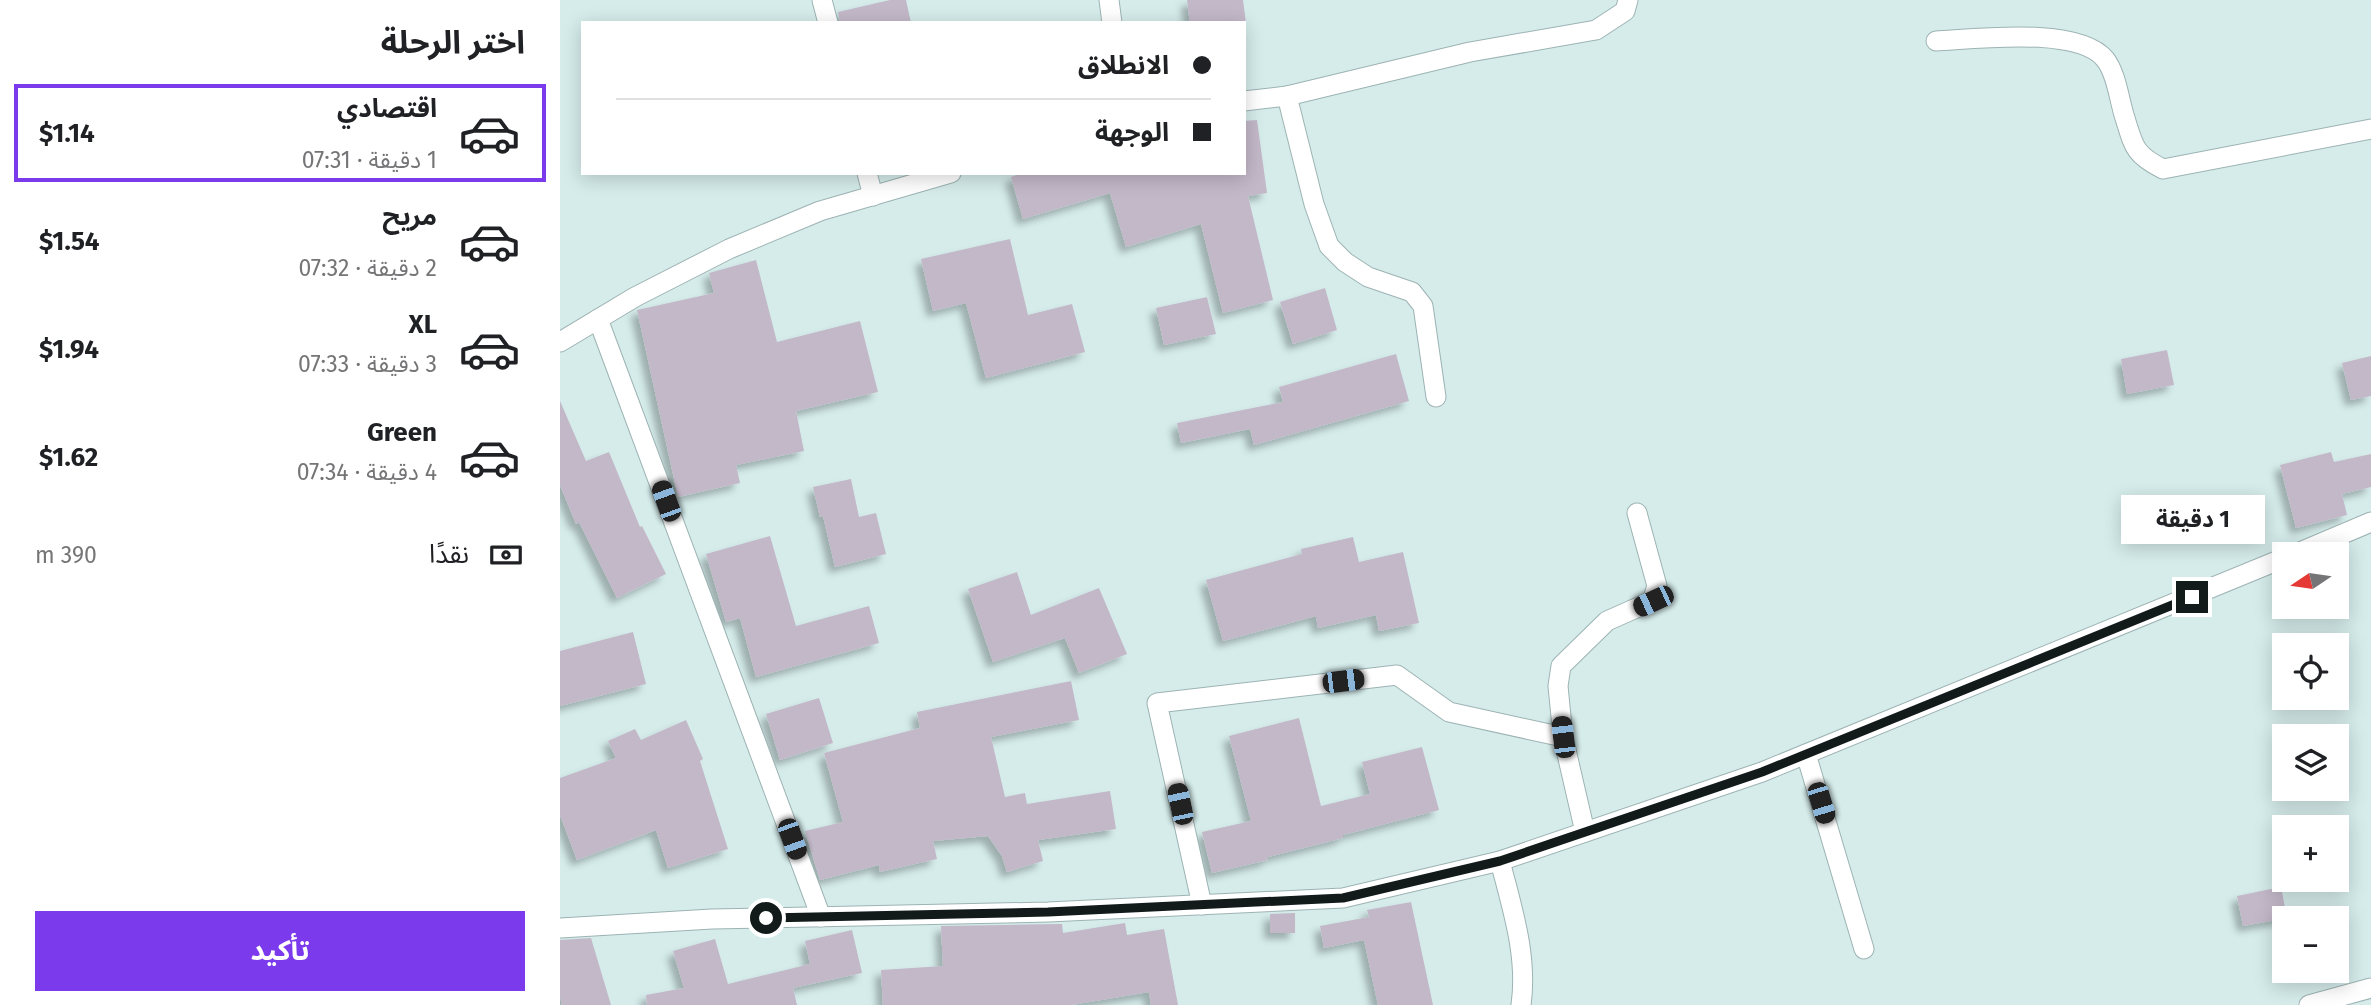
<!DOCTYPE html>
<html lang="ar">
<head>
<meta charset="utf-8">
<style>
	:root { --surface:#fff; --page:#f6f6f6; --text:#202124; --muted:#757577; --line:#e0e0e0; --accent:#7c3aed }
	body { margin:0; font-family:"Fira Sans","Noto Sans Arabic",sans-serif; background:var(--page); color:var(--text); direction:rtl; height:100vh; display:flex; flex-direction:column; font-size:26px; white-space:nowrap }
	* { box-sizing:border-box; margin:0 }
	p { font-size:23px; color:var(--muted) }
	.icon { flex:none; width:38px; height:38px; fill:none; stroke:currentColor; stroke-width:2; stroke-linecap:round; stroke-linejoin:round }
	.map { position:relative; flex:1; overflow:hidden; direction:ltr }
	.drawer { display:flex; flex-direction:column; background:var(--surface); width:560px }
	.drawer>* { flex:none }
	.guide { position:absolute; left:21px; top:21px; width:665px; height:154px; border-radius:0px; box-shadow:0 4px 18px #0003; direction:rtl; display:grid; align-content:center; height:154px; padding:0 35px; background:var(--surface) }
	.needle { width:46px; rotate:257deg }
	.buttons { position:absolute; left:1712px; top:542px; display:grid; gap:14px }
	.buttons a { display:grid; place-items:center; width:77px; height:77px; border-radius:0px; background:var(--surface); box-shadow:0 4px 18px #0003; font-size:35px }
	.end { position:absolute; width:32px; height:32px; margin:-16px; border:9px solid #121a1a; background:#fff; box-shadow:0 0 0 4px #fff }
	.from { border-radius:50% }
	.bubble { position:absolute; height:49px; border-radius:0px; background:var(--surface); box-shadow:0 4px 18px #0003; font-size:23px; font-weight:700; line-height:49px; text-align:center; direction:rtl }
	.car { position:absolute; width:21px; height:42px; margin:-21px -10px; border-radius:9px; box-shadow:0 0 5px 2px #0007; background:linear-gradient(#222 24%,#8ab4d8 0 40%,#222 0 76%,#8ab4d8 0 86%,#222 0) }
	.guide b { display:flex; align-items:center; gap:24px; height:66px; font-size:26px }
	.guide b+b { border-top:2px solid var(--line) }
	.guide i { width:18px; height:18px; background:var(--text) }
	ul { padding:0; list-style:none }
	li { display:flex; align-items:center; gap:21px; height:98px; margin:0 14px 10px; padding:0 21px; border:4px solid transparent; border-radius:0px }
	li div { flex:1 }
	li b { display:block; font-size:26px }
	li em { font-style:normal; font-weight:700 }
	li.on { border-color:var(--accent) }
	li>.icon { width:63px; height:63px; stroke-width:1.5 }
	h2 { padding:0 35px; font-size:32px; line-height:84px }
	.pay { display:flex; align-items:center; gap:18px; height:77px; padding:0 35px; font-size:26px }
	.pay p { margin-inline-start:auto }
	.action { display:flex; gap:14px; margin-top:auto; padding:14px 35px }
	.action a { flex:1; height:80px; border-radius:0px; background:var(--accent); color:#fff; font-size:28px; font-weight:700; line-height:80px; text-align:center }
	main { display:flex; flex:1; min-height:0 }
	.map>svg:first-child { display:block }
	.building { fill:#c3b8c8; filter:url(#shadow) }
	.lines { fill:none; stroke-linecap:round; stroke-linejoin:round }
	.minor-casing { stroke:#9db3b3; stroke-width:21 }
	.minor { stroke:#fff; stroke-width:19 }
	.route { stroke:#121a1a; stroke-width:9 }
</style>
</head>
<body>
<main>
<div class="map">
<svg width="1811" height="1005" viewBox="0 0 1811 1005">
	<defs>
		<filter id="shadow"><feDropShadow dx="-6" dy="6" stdDeviation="3.5" flood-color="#0004"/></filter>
	</defs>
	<rect width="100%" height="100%" fill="#d5eceb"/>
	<!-- building -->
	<g class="building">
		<polygon points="330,0 346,0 351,23 280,23 278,12"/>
		<polygon points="627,0 683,0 686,23 630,23"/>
		<polygon points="697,120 707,193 688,196 713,300 663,313 641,224 566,247 550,193 463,219 451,177 462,173 684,173 684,121"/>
		<polygon points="450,239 468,315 512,304 525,352 426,378 406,303 373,311 361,259"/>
		<polygon points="196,260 217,342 300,321 318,392 236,411 244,451 176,465 180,483 118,497 77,310 154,293 149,273"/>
		<polygon points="765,288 777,330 733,344 720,302"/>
		<polygon points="647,297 656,334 604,345 596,308"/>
		<polygon points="1607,350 1614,385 1567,394 1561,359"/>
		<polygon points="836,354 849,401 694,445 690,429 621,443 617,423 723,402 719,387"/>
		<polygon points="1811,356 1811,396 1791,400 1782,363"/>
		<polygon points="0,401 26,461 49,452 80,527 82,526 106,574 57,598 19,522 16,524 0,485"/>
		<polygon points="1771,452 1774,462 1811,454 1811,487 1782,494 1787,515 1736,528 1720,465"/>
		<polygon points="291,479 299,517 316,513 326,554 275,567 263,516 260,517 253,487"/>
		<polygon points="210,536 236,626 309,606 319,643 196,677 180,618 166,622 146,554"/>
		<polygon points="793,537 799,562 843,552 859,623 819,631 816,615 758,628 756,616 663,641 646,580 742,554 741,549"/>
		<polygon points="457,572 471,615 539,588 567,654 519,673 505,638 433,662 408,589"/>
		<polygon points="73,632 86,684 0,706 0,651"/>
		<polygon points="511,681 519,720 431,737 445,797 465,793 467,804 550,791 556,829 478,840 483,861 447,872 442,856 428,836 373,841 377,859 320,872 319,865 260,880 245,831 283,822 264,753 360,728 357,712"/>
		<polygon points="259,698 273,743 220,760 206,714"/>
		<polygon points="739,718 761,806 810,794 802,762 862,747 879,810 783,835 783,838 708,857 708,860 652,873 642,832 691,821 669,736"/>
		<polygon points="126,720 143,759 140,761 168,849 108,868 96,830 17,860 0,815 0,778 56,758 48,741 75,729 81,740"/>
		<polygon points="1721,887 1727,918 1683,926 1677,896"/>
		<polygon points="851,902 873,1005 818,1005 804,940 764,948 760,926 809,917 807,910"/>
		<polygon points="735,913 735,933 710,933 710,914"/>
		<polygon points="565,923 567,935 604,929 618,1005 591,1005 589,992 511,1005 323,1005 321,970 383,966 381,926 502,924 503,933"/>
		<polygon points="292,930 302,973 233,988 237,1005 87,1005 86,995 124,988 113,951 155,939 168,984 250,964 245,941"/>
		<polygon points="31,938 51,1005 2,1005 0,996 0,940"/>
	</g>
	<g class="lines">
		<defs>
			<g id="minor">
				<polyline points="262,0 268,23"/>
				<polyline points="549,0 552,23"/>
				<path d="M1376,41c39,-2 142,-15 169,18 11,14 14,39 19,56 10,31 9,39 39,54l208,-40"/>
				<polyline points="727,96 754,204 769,246 785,262 808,277 852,292 863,306 876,397"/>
				<polyline points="684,101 727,96 910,52 1036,30 1065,11 1068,0"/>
				<polyline points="307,173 313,196"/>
				<polyline points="38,319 261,917"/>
				<polyline points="0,342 75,297 169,249 260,211 391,173"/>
				<polyline points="1733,555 1811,522"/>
				<polyline points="1246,754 1304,949"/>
				<polyline points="1025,832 1003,737 998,686 1001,666 1047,621 1092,601 1097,586 1077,513"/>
				<path d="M940,861c12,47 28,95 21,144"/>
				<polyline points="642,905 597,703 837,675 889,712 1003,737"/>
				<polyline points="0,928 152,919 488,912 783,898 940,861 1202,772 1724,558"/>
				<polyline points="1749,1005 1811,988"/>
			</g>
		</defs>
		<!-- minor casing -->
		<use href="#minor" class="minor-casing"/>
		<!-- minor -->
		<use href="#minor" class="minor"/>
	</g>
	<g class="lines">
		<!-- route -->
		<polyline class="route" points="206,918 488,912 783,898 940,861 1202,772 1632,597"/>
	</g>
</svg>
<div class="buttons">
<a><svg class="needle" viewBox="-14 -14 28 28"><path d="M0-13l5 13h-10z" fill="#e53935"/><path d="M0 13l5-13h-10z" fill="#757577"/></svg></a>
<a><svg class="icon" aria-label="locate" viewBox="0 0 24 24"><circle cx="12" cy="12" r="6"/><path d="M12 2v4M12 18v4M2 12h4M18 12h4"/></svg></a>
<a><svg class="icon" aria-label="layers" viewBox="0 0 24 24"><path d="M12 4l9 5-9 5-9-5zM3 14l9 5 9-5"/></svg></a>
<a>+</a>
<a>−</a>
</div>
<i class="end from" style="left:206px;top:918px"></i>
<i class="end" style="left:1632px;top:597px"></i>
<div class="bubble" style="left:1561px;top:495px;width:144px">1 دقيقة</div>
<i class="car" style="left:106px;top:501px;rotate:340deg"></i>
<i class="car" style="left:1093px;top:601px;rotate:245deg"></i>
<i class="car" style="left:783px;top:681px;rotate:83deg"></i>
<i class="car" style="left:1003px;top:737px;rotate:353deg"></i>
<i class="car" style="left:1261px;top:803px;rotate:163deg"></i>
<i class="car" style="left:620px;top:804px;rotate:348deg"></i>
<i class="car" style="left:232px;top:839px;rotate:160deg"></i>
<div class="guide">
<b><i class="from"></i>الانطلاق</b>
<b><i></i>الوجهة</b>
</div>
</div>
<section class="drawer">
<h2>اختر الرحلة</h2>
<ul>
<li class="on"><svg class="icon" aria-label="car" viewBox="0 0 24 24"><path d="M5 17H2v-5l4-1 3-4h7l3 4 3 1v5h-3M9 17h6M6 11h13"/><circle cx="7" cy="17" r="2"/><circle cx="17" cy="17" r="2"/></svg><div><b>اقتصادي</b><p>1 دقيقة · 07:31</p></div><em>$1.14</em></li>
<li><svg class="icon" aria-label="car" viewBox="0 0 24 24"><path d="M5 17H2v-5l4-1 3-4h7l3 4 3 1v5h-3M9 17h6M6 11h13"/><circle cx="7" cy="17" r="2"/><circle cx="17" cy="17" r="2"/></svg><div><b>مريح</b><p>2 دقيقة · 07:32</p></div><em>$1.54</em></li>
<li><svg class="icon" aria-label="car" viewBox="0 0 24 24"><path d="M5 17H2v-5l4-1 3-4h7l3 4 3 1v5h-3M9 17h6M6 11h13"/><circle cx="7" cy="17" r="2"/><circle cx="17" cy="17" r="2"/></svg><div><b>XL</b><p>3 دقيقة · 07:33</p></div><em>$1.94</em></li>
<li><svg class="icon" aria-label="car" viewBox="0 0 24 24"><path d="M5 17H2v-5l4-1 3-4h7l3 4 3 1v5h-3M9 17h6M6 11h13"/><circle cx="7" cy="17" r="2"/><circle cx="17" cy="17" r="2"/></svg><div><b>Green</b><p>4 دقيقة · 07:34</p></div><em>$1.62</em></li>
</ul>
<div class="pay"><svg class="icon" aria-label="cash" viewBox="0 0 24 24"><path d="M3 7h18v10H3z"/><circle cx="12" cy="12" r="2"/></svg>نقدًا<p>390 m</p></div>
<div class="action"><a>تأكيد</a></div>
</section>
</main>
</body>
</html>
